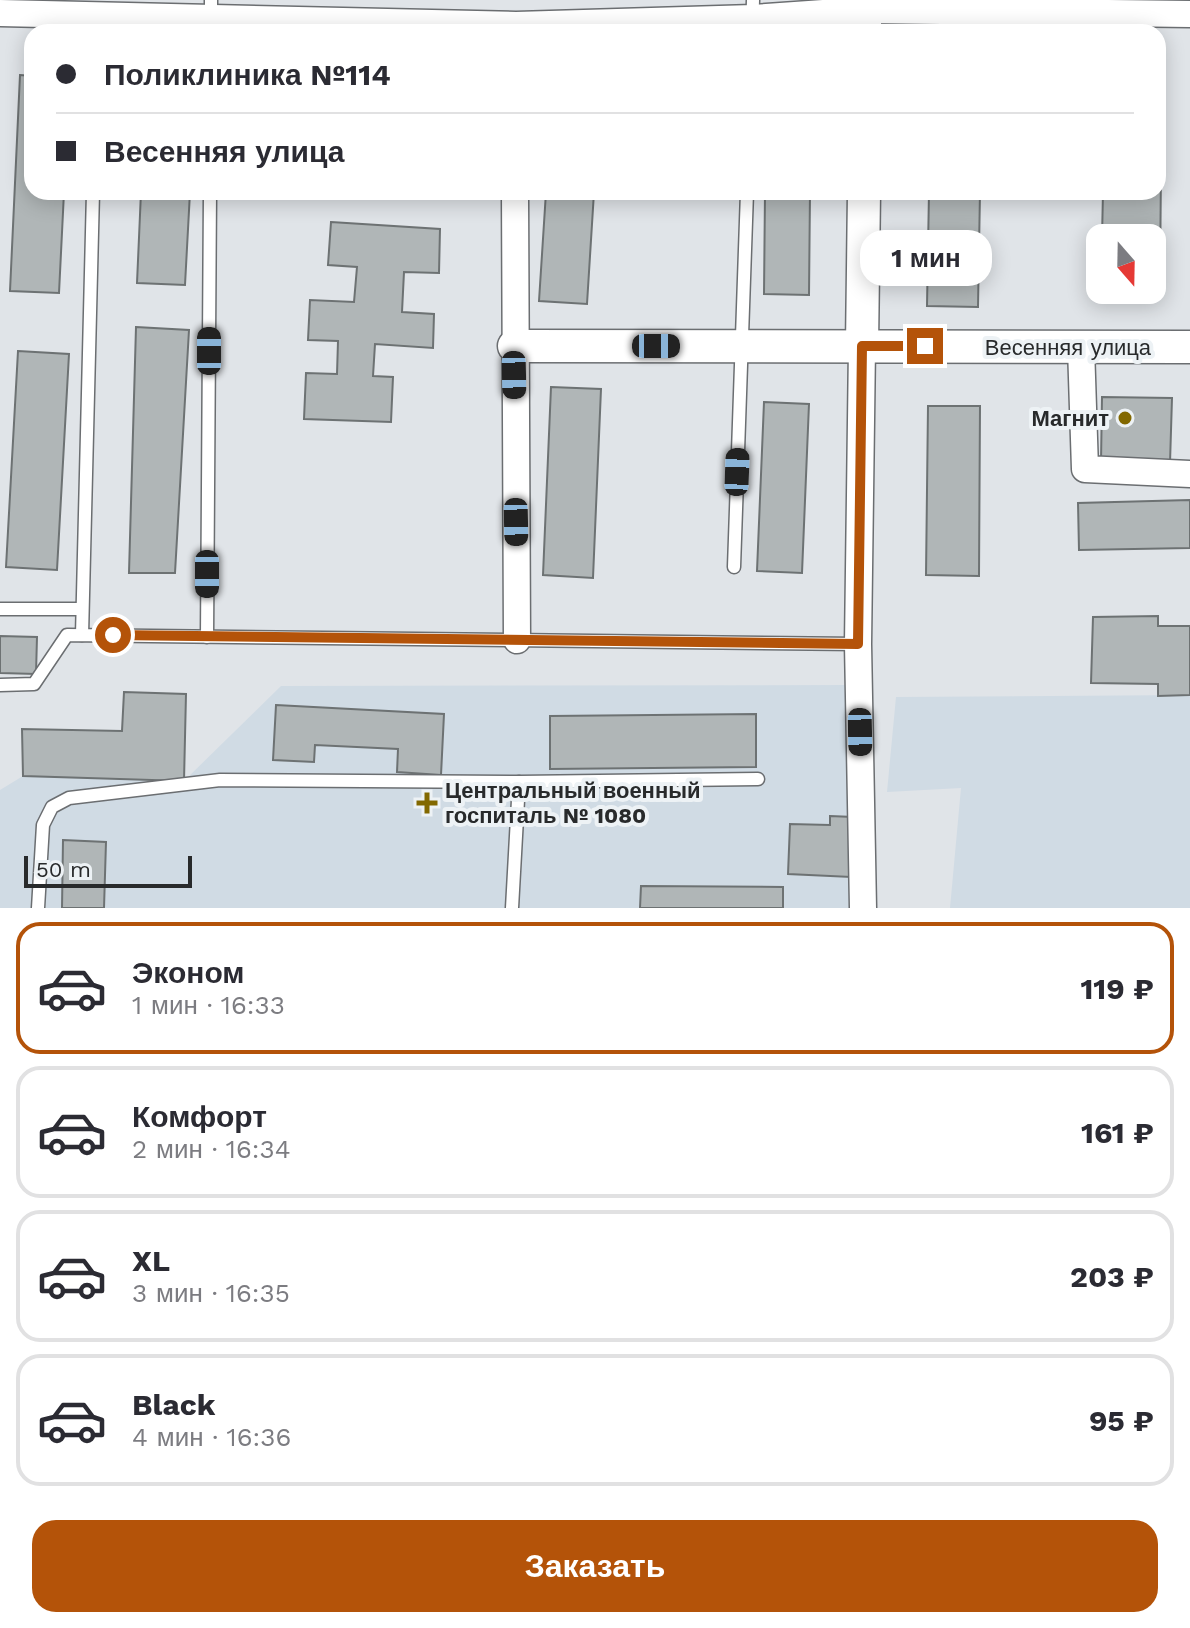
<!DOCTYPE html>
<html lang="ru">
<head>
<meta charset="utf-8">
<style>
	:root { --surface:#fff; --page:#f7f7f7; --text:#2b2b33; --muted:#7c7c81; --line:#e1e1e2; --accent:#b45309 }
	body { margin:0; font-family:"Work Sans",sans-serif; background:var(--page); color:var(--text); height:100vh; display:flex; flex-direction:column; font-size:30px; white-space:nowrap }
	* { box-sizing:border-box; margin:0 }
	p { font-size:26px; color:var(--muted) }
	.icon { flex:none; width:44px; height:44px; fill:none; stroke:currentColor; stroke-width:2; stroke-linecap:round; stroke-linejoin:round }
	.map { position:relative; height:908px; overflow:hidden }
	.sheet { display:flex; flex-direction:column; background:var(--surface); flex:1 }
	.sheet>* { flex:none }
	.top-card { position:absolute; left:24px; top:24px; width:1142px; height:176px; border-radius:24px; box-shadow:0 4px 20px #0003; display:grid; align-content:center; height:176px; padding:0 32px; background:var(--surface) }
	.needle { width:52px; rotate:160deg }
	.fabs { position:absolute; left:1086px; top:224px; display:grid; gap:16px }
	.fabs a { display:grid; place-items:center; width:80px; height:80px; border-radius:16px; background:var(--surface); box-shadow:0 4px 20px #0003; font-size:40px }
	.scale { position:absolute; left:24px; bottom:20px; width:168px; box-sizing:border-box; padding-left:8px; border:4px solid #282a2b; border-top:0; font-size:22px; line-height:28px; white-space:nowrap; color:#282a2b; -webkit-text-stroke:6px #edf2f5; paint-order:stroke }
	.end { position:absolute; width:36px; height:36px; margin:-18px; border:10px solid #b45309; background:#fff; box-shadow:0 0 0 4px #fff }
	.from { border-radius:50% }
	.bubble { position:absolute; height:56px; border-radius:24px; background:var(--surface); box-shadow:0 4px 20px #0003; font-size:26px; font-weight:700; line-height:56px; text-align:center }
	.car { position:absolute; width:24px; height:48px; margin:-24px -12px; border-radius:10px; box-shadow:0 0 6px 2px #0007; background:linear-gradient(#222 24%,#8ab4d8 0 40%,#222 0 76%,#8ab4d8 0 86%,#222 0) }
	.top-card b { display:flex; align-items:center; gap:28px; height:76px; font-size:30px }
	.top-card b+b { border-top:2px solid var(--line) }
	.top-card i { width:20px; height:20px; background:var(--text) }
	ul { padding:14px 0 0; list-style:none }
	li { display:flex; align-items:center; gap:24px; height:132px; margin:0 16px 12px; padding:0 16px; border:4px solid var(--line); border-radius:24px }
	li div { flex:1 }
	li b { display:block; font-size:30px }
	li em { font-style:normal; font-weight:700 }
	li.current { border-color:var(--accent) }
	li>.icon { width:72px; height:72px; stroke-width:1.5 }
	.primary-button { display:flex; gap:16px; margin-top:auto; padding:16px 32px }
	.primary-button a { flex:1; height:92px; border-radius:24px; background:var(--accent); color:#fff; font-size:32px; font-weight:700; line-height:92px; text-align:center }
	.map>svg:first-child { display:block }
	.built { fill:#d0dbe4 }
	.building { fill:#b0b6b7; stroke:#6d7273; stroke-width:2 }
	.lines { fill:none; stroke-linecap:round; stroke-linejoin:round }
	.service-casing { stroke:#6b6e71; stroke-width:15 }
	.minor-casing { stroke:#6b6e71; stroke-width:29 }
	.tertiary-casing { stroke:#6b6e71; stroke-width:35 }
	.service { stroke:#fff; stroke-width:12 }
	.minor { stroke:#fff; stroke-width:26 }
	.tertiary { stroke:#fff; stroke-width:32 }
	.route { stroke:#b45309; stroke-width:10 }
	.poi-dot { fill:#826800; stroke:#edf2f5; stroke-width:3 }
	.labels { text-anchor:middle; stroke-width:8; stroke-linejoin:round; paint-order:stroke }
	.street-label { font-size:22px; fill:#282a2b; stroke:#edf2f5 }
	.poi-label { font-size:22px; font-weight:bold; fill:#282a2b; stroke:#edf2f5; text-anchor:end }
</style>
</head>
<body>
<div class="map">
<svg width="1190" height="908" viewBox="0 0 1190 908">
	<rect width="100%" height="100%" fill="#e0e4e8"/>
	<!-- built -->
	<g class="built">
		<polygon points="852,685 852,908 0,908 0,790 23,776 184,781 281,686"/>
		<polygon points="1190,695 1190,908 950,908 961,788 887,792 896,697"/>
	</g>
	<!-- building -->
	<g class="building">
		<polygon points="1158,52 1162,52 1160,282 1152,282 1152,238 1102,238 1103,192 1158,192"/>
		<polygon points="20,75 32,76 32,192 64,192 59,293 10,291"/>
		<polygon points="141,192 190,192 185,285 137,283"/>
		<polygon points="546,192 594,192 587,304 539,301"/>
		<polygon points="765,192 810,192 809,295 764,294"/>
		<polygon points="929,192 980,192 978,307 927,306"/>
		<polygon points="331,222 440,229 439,273 404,272 402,312 434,314 433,348 375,344 373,376 393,377 391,422 304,419 306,373 337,374 338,341 308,340 310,300 354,302 357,267 328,265"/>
		<polygon points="136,327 189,330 175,573 129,573"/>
		<polygon points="18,351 69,354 57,570 6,567"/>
		<polygon points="551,387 601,389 593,578 543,575"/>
		<polygon points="1102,397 1172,398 1170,463 1101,462"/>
		<polygon points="764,402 809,404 802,573 757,571"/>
		<polygon points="928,406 980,406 979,576 926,575"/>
		<polygon points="1190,500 1190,548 1079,550 1078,503"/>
		<polygon points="1158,616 1158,626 1190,626 1190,695 1158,696 1158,684 1091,683 1093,617"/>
		<polygon points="0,636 37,637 36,674 0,673"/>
		<polygon points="124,692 186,694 184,781 23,776 22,729 122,731"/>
		<polygon points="276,705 444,714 441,775 397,772 398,749 315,745 314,762 273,760"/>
		<polygon points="756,714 756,767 550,769 550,716"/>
		<polygon points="830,816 853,817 851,877 788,874 790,824 830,825"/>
		<polygon points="63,840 106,842 104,908 62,908"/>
		<polygon points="641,886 783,887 783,908 640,908"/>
	</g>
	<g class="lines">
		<defs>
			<g id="service">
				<polyline points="211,32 211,0"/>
				<polyline points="752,32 753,0"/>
				<polyline points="734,567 747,192"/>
				<polyline points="0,609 82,609"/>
				<polyline points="82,635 93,192"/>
				<polyline points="207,637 210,192"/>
				<polyline points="0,685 34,684 67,635 858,644"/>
				<polyline points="38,908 43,825 52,807 69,798 220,780 519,782 758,779"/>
				<polyline points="512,908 519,782"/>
			</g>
			<g id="minor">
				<polyline points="0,13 516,25 753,18 865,10 1190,14"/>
				<polyline points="515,192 517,640"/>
				<polyline points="862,346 858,644 863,908"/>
				<polyline points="1081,347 1085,469 1190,474"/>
			</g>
			<g id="tertiary">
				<polyline points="865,32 865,0"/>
				<polyline points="514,346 1190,347"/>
				<polyline points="862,346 864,192"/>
			</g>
		</defs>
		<!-- service casing -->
		<use href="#service" class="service-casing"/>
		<!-- minor casing -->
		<use href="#minor" class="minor-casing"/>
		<!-- tertiary casing -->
		<use href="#tertiary" class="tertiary-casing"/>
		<!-- service -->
		<use href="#service" class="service"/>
		<!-- minor -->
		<use href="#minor" class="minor"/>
		<!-- tertiary -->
		<use href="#tertiary" class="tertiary"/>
	</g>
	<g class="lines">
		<!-- route -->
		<polyline class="route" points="113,635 858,644 862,346 925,346"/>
	</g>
	<!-- markers -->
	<g class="poi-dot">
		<circle cx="1125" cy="418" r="8"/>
		<path d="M423 791h8v8h8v8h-8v8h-8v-8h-8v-8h8z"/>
	</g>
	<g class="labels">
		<!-- street labels -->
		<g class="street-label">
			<text x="1068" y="355">Весенняя улица</text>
		</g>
		<!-- poi labels -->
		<g class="poi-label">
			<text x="1109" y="426">Магнит</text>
			<text x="445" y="798" text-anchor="start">Центральный военный<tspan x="445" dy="25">госпиталь № 1080</tspan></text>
		</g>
	</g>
</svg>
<div class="fabs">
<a><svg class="needle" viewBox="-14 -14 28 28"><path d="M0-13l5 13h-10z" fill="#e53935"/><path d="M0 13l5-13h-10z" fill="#7c7c81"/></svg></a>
</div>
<div class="scale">50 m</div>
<i class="end from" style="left:113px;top:635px"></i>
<i class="end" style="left:925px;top:346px"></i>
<div class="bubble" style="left:860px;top:230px;width:132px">1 мин</div>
<i class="car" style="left:656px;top:346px;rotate:90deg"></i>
<i class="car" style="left:209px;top:351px;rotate:0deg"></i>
<i class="car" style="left:514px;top:375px;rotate:179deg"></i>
<i class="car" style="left:737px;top:472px;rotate:2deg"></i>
<i class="car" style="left:516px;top:522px;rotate:179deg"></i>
<i class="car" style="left:207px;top:574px;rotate:180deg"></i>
<i class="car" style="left:860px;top:732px;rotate:179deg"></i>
<div class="top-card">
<b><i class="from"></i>Поликлиника №114</b>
<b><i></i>Весенняя улица</b>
</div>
</div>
<section class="sheet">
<ul>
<li class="current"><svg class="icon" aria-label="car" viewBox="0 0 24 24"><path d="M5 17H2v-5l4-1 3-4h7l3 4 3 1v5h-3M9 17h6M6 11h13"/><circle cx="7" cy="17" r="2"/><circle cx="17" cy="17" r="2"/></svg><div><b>Эконом</b><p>1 мин · 16:33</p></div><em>119 ₽</em></li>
<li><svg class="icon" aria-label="car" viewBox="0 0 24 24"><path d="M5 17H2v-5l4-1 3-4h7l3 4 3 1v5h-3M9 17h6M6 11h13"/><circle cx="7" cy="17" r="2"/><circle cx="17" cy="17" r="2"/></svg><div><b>Комфорт</b><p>2 мин · 16:34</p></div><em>161 ₽</em></li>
<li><svg class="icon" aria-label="car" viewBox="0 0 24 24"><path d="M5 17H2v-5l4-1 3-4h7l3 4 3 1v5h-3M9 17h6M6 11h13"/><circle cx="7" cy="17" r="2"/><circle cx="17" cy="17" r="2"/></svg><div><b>XL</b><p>3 мин · 16:35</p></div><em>203 ₽</em></li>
<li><svg class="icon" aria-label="car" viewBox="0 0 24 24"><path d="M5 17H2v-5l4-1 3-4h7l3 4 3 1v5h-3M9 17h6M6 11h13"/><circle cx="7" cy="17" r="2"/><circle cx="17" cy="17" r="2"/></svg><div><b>Black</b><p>4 мин · 16:36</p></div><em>95 ₽</em></li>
</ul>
<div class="primary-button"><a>Заказать</a></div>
</section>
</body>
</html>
